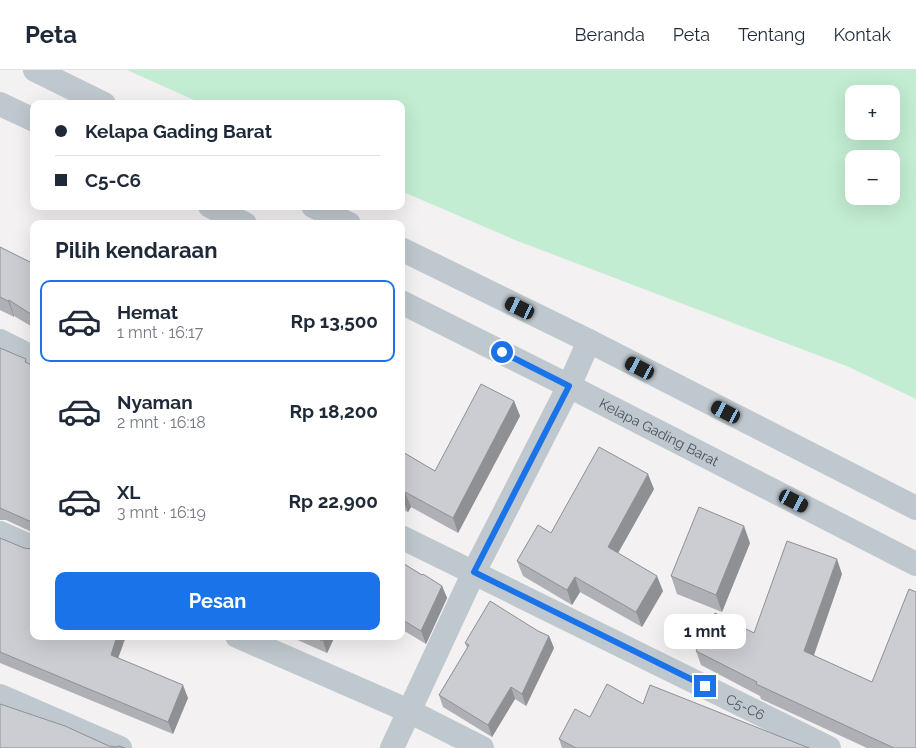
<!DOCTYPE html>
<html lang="id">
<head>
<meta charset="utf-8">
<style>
	:root { --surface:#fff; --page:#f6f6f7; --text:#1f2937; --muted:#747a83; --line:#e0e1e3; --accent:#1a73e8 }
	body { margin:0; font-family:Raleway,sans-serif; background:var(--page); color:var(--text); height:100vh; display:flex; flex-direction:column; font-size:19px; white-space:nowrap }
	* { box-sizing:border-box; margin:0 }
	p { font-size:16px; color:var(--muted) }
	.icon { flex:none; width:28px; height:28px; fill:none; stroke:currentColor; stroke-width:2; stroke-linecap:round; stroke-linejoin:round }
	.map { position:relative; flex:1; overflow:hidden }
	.drawer { position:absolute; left:30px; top:150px; width:375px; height:420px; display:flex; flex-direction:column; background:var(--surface); border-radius:10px; box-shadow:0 5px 20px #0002 }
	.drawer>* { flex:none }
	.banner { position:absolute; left:30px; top:30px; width:375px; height:110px; border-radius:10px; box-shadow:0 5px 20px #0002; display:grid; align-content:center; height:110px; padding:0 25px; background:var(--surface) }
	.controls { position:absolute; left:845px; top:15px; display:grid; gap:10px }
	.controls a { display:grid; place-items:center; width:55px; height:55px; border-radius:10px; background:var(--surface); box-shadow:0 5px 20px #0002; font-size:25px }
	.end { position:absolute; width:22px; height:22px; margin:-11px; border:6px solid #1a73e8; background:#fff; box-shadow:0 0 0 2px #fff }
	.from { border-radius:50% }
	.bubble { position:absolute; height:35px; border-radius:10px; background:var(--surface); box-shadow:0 5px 20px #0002; font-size:16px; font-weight:700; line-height:35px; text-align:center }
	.car { position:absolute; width:15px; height:30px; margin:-15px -8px; border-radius:6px; box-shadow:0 0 4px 1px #0007; background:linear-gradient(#222 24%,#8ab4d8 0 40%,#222 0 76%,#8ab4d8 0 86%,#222 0) }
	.banner b { display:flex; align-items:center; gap:18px; height:48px; font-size:19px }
	.banner b+b { border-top:1px solid var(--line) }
	.banner i { width:12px; height:12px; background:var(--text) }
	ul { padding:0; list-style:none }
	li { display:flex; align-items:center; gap:15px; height:82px; margin:0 10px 8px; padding:0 15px; border:2px solid transparent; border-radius:10px }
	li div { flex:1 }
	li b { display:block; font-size:19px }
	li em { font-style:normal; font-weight:700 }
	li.selected { border-color:var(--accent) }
	li>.icon { width:45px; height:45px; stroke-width:1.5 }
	h2 { padding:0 25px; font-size:22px; line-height:60px }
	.button { display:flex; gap:10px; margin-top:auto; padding:10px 25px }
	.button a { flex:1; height:58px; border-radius:10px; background:var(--accent); color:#fff; font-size:20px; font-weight:700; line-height:58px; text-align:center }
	header { display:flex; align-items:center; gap:30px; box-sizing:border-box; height:70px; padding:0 25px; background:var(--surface); border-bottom:1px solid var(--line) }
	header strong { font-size:24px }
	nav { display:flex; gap:28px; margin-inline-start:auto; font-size:18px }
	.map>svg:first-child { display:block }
	.green { fill:#c2edd2; fill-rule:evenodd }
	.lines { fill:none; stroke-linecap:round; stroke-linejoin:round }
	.street { stroke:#bfc8ce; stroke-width:24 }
	.wall { fill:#afb0b5 }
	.shaded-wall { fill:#8e9094 }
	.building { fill:#cbcdd3; stroke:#8e9094 }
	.route { stroke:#1a73e8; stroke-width:6 }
	.labels { text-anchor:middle; stroke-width:4.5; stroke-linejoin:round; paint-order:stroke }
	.street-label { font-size:14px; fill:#49545d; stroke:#fff }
</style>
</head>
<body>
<header>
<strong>Peta</strong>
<nav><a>Beranda</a><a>Peta</a><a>Tentang</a><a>Kontak</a></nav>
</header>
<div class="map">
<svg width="916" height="678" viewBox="0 0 916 678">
	<rect width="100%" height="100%" fill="#f3f1f1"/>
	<!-- green -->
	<path class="green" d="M127,0h789v329l-67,-32 -334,-127 -114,-49v-87h-198zM854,24h37v37h-37zM854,89h37v37h-37z"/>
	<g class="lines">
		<!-- street -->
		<g class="street">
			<polyline points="35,0 104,34"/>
			<polyline points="0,34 34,50"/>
			<polyline points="210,136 245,154"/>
			<polyline points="313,136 349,154"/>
			<polyline points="401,179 589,271 916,438"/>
			<path id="s1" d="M401,232l168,84 347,178"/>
			<polyline points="0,271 34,288"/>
			<polyline points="0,463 34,478"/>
			<path id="s2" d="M401,467l428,211"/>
			<polyline points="237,566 409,641 482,678"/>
			<polyline points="0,626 120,678"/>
			<polyline points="392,678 474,502 569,316 589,271"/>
		</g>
	</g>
	<!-- wall -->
	<g class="wall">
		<polygon points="0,177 34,194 34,258 14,246 14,247 0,240"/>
		<polygon points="0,278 26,289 27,293 34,296 34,463 6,450 0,450"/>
		<polygon points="514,331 520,346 458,463 411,437 408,442 401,439 401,381 435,401"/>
		<polygon points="654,419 618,483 663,521 642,557 580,522 572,535 523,506 517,491 551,463"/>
		<polygon points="0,468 34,566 126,566 118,588 188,628 173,664 0,593"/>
		<polygon points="750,473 722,542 677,524 671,506"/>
		<polygon points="401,492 422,505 442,516 447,528 426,574 401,559"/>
		<polygon points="842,504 814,585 916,678 867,678 761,629 760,626 701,595 696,581 754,563"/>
		<polygon points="538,561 549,566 554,578 526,636 515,629 492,667 443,637 439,625 467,578 465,573"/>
		<polygon points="293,566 335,566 327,583 293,568"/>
		<polygon points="643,634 809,678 562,678 559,669 590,647"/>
	</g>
	<!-- shaded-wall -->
	<g class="shaded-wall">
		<polygon points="9,230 14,246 14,247 8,231"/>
		<polygon points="514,331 520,346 458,463 453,448"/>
		<polygon points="648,404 654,419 613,492 608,477"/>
		<polygon points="405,422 411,437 408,442 402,428"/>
		<polygon points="744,456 750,473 722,542 716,525"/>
		<polygon points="837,489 842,504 810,596 804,581"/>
		<polygon points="657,506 663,521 642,557 636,542"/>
		<polygon points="575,507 580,522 572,535 567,520"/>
		<polygon points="442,516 447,528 426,574 421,561"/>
		<polygon points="117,566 126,566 115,597 111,585"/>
		<polygon points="325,566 335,566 327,583 323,571"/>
		<polygon points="549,566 554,578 526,636 522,624"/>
		<polygon points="183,615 188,628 173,664 168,652"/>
		<polygon points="511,617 515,629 492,667 488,655"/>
	</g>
	<!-- building -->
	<g class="building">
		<polygon points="0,177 34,194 34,246 9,230 8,231 0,227"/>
		<polygon points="0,278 26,289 25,292 34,296 34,453 0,438"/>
		<polygon points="481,314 514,331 453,448 405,422 402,428 401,427 401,381 435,401"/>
		<polygon points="599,377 648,404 608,477 657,506 636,542 575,507 567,520 517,491 538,455 551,463"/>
		<polygon points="699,437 744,456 716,525 671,506"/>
		<polygon points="0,468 24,478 31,479 34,478 34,566 117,566 111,585 183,615 168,652 0,582"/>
		<polygon points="787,471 837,489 804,581 872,612 909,519 916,522 916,678 894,678 756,614 757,612 696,581 715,543 754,563"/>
		<polygon points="401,492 422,505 423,504 442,516 421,561 401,549"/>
		<polygon points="490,531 538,561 549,566 522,624 511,617 488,655 439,625 469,575 465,573"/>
		<polygon points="312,566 325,566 323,571"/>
		<polygon points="607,614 643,634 650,615 809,678 576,678 559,669 575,639 590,647"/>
		<polygon points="0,634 65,656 109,676 116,677 119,676 125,678 0,678"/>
	</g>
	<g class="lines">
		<!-- route -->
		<polyline class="route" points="502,282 569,316 474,502 705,616"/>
	</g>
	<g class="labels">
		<!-- street labels -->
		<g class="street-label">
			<text dy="5" stroke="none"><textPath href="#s1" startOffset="289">Kelapa Gading Barat</textPath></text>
			<text dy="5" stroke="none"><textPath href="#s2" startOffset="384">C5-C6</textPath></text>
		</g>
	</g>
</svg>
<div class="controls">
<a>+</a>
<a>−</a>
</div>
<i class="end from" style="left:502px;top:282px"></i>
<i class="end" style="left:705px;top:616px"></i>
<div class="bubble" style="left:664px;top:544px;width:82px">1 mnt</div>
<i class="car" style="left:520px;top:238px;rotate:296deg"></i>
<i class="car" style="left:640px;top:298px;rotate:297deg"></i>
<i class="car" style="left:726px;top:342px;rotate:297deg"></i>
<i class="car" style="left:794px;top:431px;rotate:117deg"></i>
<div class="banner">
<b><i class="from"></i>Kelapa Gading Barat</b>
<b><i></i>C5-C6</b>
</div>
<section class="drawer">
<h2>Pilih kendaraan</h2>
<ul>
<li class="selected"><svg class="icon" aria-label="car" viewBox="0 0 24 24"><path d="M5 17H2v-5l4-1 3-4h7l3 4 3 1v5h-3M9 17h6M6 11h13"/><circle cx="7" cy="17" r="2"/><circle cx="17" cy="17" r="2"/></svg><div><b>Hemat</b><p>1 mnt · 16:17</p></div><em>Rp 13,500</em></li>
<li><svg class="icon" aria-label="car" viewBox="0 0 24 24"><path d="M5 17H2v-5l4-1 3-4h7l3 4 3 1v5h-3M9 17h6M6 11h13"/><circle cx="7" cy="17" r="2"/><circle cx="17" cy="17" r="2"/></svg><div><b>Nyaman</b><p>2 mnt · 16:18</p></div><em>Rp 18,200</em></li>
<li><svg class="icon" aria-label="car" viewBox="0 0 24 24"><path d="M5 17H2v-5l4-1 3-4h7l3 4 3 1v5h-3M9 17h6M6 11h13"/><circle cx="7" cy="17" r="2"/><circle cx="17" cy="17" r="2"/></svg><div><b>XL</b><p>3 mnt · 16:19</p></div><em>Rp 22,900</em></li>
</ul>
<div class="button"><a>Pesan</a></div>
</section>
</div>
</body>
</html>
